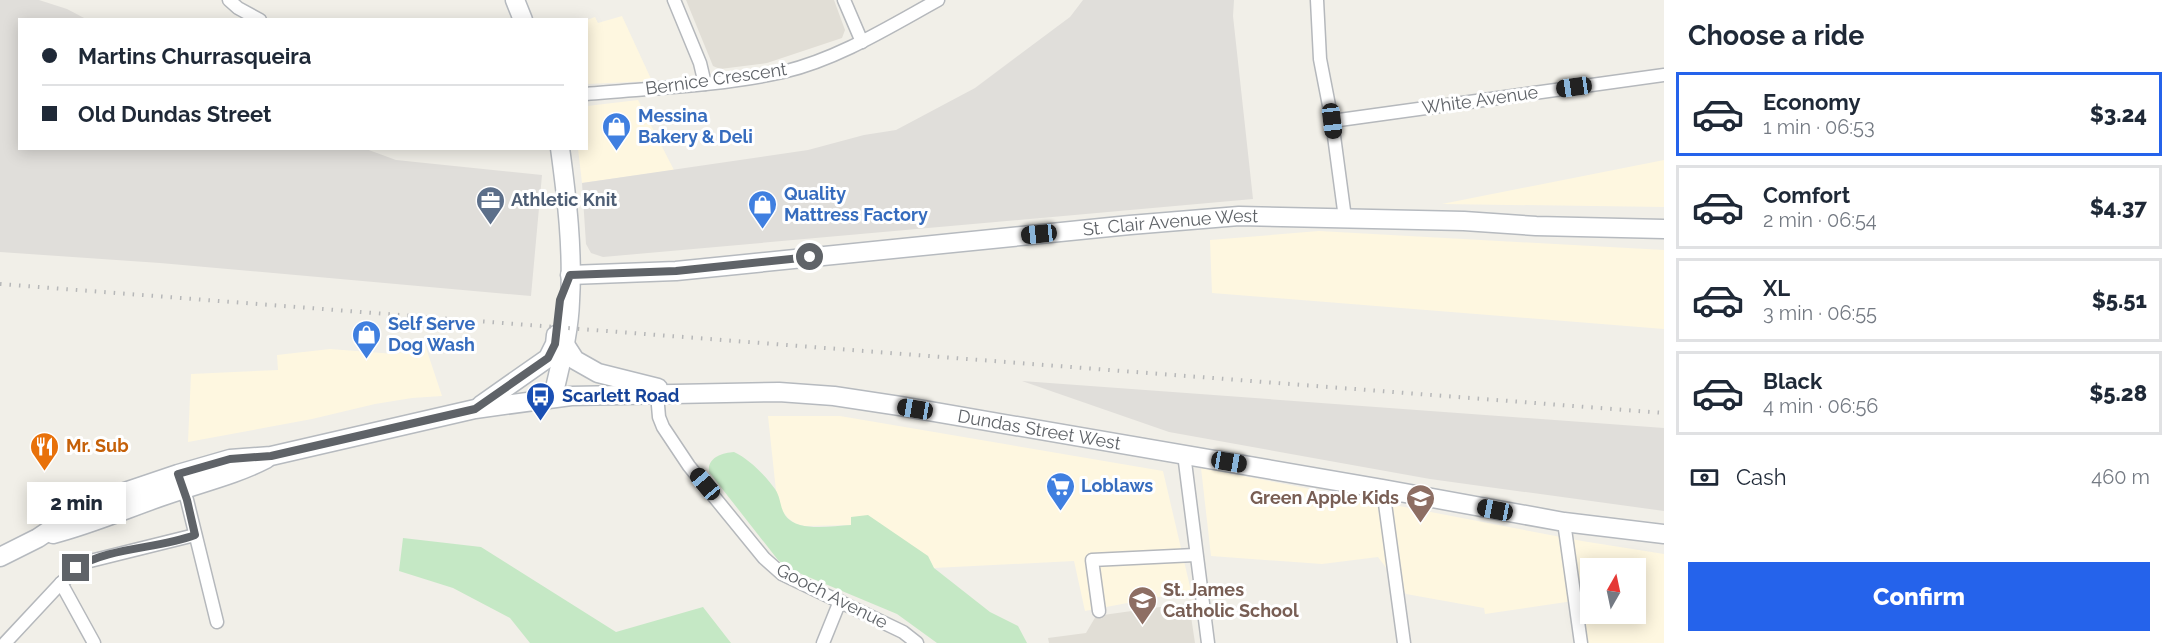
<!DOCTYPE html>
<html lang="en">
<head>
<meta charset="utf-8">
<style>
	:root { --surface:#fff; --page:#f6f6f7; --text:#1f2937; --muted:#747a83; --line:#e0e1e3; --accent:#2563eb }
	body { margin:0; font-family:Raleway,sans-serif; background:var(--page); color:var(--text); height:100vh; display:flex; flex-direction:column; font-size:22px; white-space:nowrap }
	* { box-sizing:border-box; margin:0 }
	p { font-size:20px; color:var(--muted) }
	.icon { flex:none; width:33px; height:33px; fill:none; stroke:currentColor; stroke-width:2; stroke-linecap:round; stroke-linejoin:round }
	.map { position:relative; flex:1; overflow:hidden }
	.side { display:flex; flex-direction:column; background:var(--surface); width:510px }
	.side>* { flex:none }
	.guide { position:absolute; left:18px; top:18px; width:570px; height:132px; border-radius:0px; box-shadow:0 3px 15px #0003; display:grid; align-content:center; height:132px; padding:0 24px; background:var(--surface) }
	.needle { width:39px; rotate:9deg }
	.fabs { position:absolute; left:1580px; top:558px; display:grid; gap:12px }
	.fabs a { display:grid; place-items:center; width:66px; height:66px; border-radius:0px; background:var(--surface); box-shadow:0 3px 15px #0003; font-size:30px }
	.end { position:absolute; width:27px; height:27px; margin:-14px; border:8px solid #5f6368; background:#fff; box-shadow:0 0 0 3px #fff }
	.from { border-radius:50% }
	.bubble { position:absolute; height:42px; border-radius:0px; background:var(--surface); box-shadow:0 3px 15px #0003; font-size:20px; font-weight:800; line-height:42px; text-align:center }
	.car { position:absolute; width:18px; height:36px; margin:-18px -9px; border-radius:8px; box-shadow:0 0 4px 2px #0007; background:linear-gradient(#222 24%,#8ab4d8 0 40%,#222 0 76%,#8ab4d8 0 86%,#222 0) }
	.guide b { display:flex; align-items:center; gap:21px; height:57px; font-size:22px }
	.guide b+b { border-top:2px solid var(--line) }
	.guide i { width:15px; height:15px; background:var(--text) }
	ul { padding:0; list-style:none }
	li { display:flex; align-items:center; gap:18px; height:84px; margin:0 12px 9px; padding:0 12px; border:3px solid var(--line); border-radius:0px }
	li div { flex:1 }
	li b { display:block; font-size:22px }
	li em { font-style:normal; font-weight:800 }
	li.active { border-color:var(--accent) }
	li>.icon { width:54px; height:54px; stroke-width:1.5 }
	h2 { padding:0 24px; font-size:27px; line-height:72px }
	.pay { display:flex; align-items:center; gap:15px; height:66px; padding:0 24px; font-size:22px }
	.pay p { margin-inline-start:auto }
	.cta { display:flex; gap:12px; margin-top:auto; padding:12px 24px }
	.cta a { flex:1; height:69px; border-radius:0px; background:var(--accent); color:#fff; font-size:24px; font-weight:800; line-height:69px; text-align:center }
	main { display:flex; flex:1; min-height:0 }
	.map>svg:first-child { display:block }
	.commercial { fill:#fef7e0; fill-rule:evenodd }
	.industrial { fill:#e0deda }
	.education { fill:#e1ded6 }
	.green { fill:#c5e8c5 }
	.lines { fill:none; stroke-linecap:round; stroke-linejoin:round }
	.minor-casing { stroke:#b5b8bc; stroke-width:15 }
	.secondary-casing { stroke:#b6babf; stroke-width:21 }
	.minor { stroke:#fff; stroke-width:12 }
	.secondary { stroke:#fff; stroke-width:18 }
	.rail { stroke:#b6b7b8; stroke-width:4; stroke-dasharray:1.5 8; stroke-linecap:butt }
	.route { stroke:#5f6368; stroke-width:8 }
	.labels { text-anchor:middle; stroke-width:6; stroke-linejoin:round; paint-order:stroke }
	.street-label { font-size:18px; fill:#5f6368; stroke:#fff }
	.shop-label { font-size:18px; font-weight:bold; fill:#366cbe; stroke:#fff; text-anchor:start }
	.service-label { font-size:18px; font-weight:bold; fill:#4e5e75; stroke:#fff; text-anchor:start }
	.transit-label { font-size:18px; font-weight:bold; fill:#164399; stroke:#fff; text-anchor:start }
	.food-label { font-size:18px; font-weight:bold; fill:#c56008; stroke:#fff; text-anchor:start }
	.education-label { font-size:18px; font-weight:bold; fill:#785e54; stroke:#fff; text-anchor:end }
</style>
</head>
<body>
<main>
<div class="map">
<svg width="1664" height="643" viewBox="0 0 1664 643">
	<rect width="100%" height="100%" fill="#f1efe8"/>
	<!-- commercial -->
	<g class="commercial">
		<polygon points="622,16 652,81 587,84 587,20 595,17 598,23"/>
		<polygon points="638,100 674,170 582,183 578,149 586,148 587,106"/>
		<polygon points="1664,160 1664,207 1442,204"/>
		<polygon points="1319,231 1664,250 1664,329 1212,293 1210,240"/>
		<polygon points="425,345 442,396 412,398 375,404 312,419 188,442 191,374 278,370 277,355 330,349 395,354"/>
		<polygon points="768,416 840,416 1163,471 1191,591 1085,611 1074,561 934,568 928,556 851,525 805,526 796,524 788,518 780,508 776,491"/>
		<path d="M1201,468l381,73 82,13v89h-79l-5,-43 -95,14 -1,-6 -78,-14 -28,-37 -56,7 -111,-8zM1590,568h45v46h-45z"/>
	</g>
	<!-- industrial -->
	<g class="industrial">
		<polygon points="0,0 39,0 67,9 86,19 20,20 20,148 366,149 396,160 542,175 531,296 160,263 0,252"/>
		<polygon points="1083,0 1234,0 1233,16 1253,199 603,257 591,253 586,244 582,183 808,150 864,135 896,130 975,88 1070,17"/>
		<polygon points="1022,381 1664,428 1664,511 1430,479 1169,432"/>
	</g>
	<!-- education -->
	<g class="education">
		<polygon points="686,0 834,0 845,30 842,38 767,63 720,69 713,66"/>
		<polygon points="1189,603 1195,643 1049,643 1048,638 1086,633 1096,616"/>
	</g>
	<!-- green -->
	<g class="green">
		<path d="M734,452c15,7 31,23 41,37 9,13 2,29 25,36 15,4 35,1 51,0v-8l17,-2 60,41 6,12 56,44 28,14 9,17h-90l-40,-29 -110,-46 -9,-8 -69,-88c-2,-15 14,-19 25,-20z"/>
		<polygon points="403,538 481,547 616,632 703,607 731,643 530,643 510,618 453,588 399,571"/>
	</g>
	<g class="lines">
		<defs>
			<g id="minor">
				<polyline points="229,0 238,8 260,20"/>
				<polyline points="674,0 700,63 705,84"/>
				<polyline points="844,0 862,42"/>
				<polyline points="1317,0 1320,59 1332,121 1345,218"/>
				<path d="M586,94c66,-6 133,-8 197,-22 55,-13 106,-45 155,-72"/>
				<polyline points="1332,121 1664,75"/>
				<polyline points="657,394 659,417 663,427 689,466 764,558 782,574 903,632 917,643"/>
				<polyline points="1184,454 1208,643"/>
				<polyline points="181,483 187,500 217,622"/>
				<polyline points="1383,489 1404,643"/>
				<polyline points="1564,522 1581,643"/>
				<polyline points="61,583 94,643"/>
				<polyline points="1099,611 1092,560 1195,555"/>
				<polyline points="5,643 61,583 86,562 195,535"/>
				<polyline points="823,643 840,601"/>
			</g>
			<g id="secondary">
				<polyline points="515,0 523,20"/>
				<path id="s1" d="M570,275l106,-4 454,-46 109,-9 225,5 72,5 128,3"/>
				<polyline points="566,346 575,360 598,373 658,388"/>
				<path d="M553,397c7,-32 16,-63 17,-96 3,-51 -3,-102 -10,-153"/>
				<polyline points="481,405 548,358 555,344 556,335"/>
				<path d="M53,534c39,-10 75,-26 113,-39 34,-12 69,-20 100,-36"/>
				<path id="s2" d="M0,557l38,-19 31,-21 35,-18 74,-25 52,-15 41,-3 204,-47 96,-13 208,-4 55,4 66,10 483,83 181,33 100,12"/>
			</g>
		</defs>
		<!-- minor casing -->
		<use href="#minor" class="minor-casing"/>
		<!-- secondary casing -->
		<use href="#secondary" class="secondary-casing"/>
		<!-- minor -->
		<use href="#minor" class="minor"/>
		<!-- secondary -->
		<use href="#secondary" class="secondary"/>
		<!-- rail -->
		<polyline class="rail" points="0,284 1664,413"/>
	</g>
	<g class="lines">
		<!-- route -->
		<path class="route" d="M76,568c33,-21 82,-19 119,-33l-8,-35 -9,-26 52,-15 41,-3 204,-47 73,-51 7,-14 5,-44 10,-25 106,-4 134,-14"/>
	</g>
	<!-- icons -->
	<defs>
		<symbol id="shop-pin" viewBox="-11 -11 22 30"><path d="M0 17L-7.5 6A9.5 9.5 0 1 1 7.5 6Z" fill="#3f7fe0" stroke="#fff"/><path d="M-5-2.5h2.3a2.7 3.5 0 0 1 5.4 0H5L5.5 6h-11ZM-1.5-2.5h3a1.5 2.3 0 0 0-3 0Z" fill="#fff"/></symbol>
		<symbol id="office-pin" viewBox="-11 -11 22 30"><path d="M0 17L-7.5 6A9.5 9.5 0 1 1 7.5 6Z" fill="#5c6f8a" stroke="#fff"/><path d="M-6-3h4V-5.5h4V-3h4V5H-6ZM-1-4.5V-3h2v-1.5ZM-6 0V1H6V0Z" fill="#fff"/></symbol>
		<symbol id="bus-pin" viewBox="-11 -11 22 30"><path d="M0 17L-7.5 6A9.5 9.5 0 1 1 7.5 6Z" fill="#1a4fb4" stroke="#fff"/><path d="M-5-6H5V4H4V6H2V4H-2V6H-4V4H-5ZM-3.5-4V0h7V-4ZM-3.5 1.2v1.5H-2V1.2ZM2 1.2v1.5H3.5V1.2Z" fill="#fff"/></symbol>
		<symbol id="restaurant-pin" viewBox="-11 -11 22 30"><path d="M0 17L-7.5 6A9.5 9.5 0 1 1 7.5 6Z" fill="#e8710a" stroke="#fff"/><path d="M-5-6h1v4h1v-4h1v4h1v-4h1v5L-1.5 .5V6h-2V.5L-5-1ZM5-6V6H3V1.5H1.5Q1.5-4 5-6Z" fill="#fff"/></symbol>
		<symbol id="supermarket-pin" viewBox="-11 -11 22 30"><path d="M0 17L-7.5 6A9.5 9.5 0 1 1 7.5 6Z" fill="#3f7fe0" stroke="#fff"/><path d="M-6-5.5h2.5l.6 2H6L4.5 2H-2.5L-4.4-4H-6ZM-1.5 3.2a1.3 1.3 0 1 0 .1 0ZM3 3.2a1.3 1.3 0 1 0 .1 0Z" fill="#fff"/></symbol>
		<symbol id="school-pin" viewBox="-11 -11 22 30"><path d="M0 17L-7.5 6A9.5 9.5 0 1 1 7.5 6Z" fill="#8d6e63" stroke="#fff"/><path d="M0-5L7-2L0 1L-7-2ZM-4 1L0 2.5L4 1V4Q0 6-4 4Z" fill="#fff"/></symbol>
	</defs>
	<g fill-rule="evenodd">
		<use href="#shop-pin" x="600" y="110" width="33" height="45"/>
		<use href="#office-pin" x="474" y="184" width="33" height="45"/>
		<use href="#shop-pin" x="746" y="188" width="33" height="45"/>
		<use href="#shop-pin" x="350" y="318" width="33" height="45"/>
		<use href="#bus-pin" x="524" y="380" width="33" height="45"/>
		<use href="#restaurant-pin" x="28" y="430" width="33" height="45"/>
		<use href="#supermarket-pin" x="1044" y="470" width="33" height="45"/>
		<use href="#school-pin" x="1404" y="482" width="33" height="45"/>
		<use href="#school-pin" x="1126" y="584" width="33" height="45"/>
	</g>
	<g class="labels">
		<!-- street labels -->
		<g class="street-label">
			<text transform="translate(716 79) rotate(-8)" y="6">Bernice Crescent</text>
			<text transform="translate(1480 100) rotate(-8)" y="6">White Avenue</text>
			<text dy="6" stroke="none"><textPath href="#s1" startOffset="603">St. Clair Avenue West</textPath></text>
			<text dy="6" stroke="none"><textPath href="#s2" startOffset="1070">Dundas Street West</textPath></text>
			<text transform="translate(832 596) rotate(27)" y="6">Gooch Avenue</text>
		</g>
		<!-- shop labels -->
		<g class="shop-label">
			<text x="638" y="122">Messina<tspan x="638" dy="21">Bakery &amp; Deli</tspan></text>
			<text x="784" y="200">Quality<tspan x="784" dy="21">Mattress Factory</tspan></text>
			<text x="388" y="330">Self Serve<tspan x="388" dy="21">Dog Wash</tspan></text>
			<text x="1081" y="492">Loblaws</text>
		</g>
		<!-- service labels -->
		<g class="service-label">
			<text x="511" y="206">Athletic Knit</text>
		</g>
		<!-- transit labels -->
		<g class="transit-label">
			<text x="562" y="402">Scarlett Road</text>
		</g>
		<!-- food labels -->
		<g class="food-label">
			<text x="66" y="452">Mr. Sub</text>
		</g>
		<!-- education labels -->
		<g class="education-label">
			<text x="1399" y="504">Green Apple Kids</text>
			<text x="1163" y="596" text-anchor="start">St. James<tspan x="1163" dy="21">Catholic School</tspan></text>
		</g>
	</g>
</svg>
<div class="fabs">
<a><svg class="needle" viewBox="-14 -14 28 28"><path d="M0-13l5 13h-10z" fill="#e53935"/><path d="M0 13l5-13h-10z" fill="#747a83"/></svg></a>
</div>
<i class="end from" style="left:810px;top:257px"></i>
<i class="end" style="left:76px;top:568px"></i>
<div class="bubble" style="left:27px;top:482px;width:99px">2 min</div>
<i class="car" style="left:1574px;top:87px;rotate:262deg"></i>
<i class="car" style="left:1332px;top:121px;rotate:173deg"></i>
<i class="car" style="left:1039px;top:234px;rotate:264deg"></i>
<i class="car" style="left:915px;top:409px;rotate:279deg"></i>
<i class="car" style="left:1229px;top:462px;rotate:100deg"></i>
<i class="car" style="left:705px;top:484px;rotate:320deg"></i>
<i class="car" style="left:1495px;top:510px;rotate:281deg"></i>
<div class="guide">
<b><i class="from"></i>Martins Churrasqueira</b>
<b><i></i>Old Dundas Street</b>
</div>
</div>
<section class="side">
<h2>Choose a ride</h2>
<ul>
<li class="active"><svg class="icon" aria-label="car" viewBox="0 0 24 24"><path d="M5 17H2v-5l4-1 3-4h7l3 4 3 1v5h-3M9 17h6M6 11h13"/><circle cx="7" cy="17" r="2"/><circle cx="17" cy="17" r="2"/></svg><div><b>Economy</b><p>1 min · 06:53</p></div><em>$3.24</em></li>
<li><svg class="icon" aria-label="car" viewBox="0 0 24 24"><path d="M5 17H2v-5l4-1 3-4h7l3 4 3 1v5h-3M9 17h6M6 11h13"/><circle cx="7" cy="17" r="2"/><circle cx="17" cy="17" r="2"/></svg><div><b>Comfort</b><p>2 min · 06:54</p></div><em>$4.37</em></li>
<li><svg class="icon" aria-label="car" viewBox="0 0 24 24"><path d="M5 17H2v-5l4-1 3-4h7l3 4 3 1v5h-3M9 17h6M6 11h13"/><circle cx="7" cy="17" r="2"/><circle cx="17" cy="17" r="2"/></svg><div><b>XL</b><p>3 min · 06:55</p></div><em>$5.51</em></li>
<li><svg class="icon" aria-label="car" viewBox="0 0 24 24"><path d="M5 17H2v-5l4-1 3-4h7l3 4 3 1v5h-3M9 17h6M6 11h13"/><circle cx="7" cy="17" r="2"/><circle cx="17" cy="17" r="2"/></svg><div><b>Black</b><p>4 min · 06:56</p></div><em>$5.28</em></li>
</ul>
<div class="pay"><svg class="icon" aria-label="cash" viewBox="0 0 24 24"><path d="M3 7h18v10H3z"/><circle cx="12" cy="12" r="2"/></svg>Cash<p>460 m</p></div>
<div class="cta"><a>Confirm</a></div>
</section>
</main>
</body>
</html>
